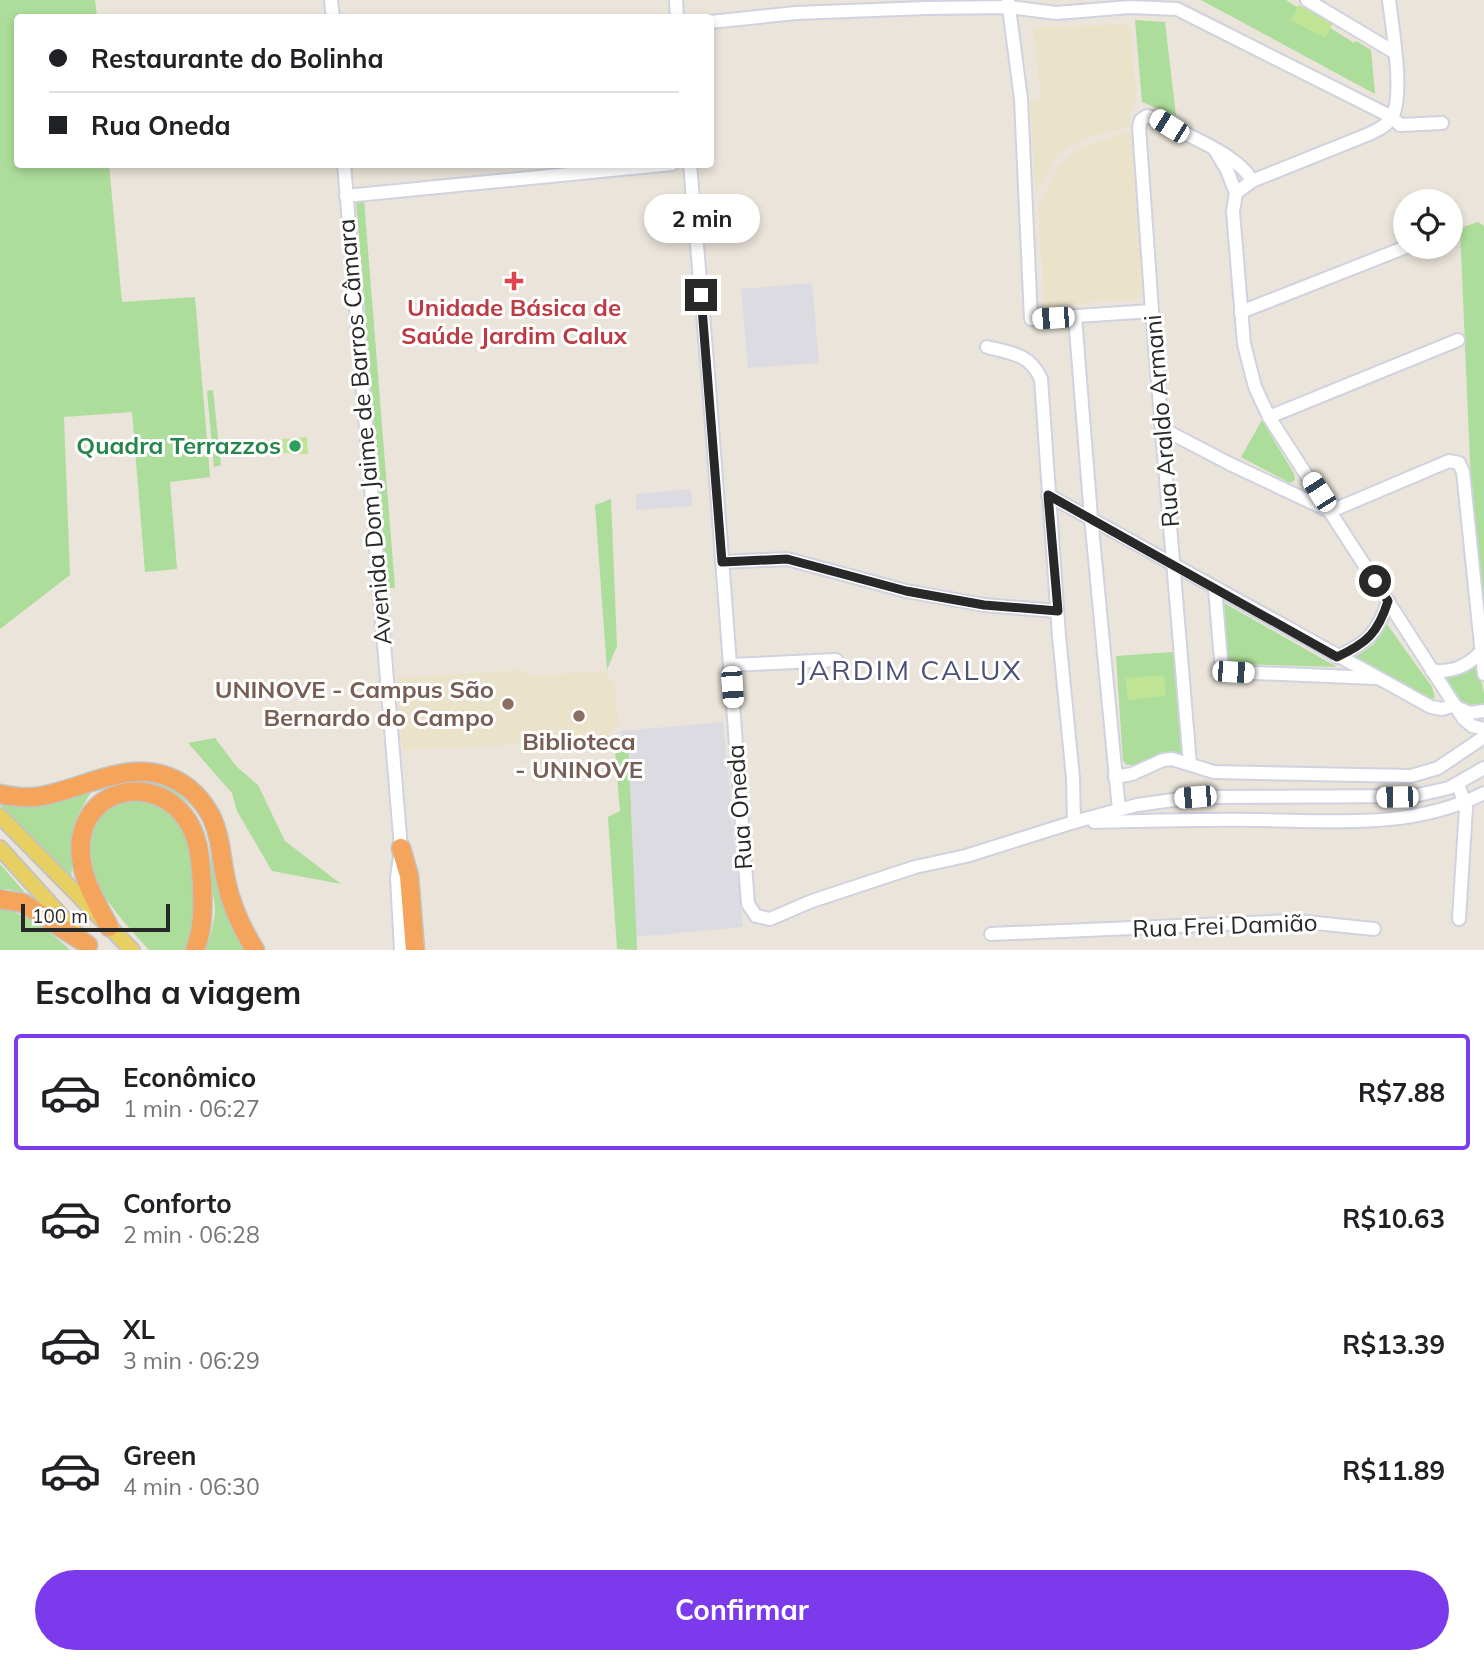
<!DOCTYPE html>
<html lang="pt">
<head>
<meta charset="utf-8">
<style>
	:root { --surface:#fff; --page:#f6f6f6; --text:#202124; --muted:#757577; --line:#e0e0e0; --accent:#7c3aed }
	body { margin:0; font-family:Mulish,sans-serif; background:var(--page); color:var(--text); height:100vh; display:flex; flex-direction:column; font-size:26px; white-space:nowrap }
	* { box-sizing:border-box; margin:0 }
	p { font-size:23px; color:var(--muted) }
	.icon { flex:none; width:38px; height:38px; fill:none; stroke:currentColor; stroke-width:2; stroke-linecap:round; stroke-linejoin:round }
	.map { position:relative; height:950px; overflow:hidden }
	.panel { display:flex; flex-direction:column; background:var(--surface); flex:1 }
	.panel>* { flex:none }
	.guide { position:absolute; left:14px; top:14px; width:700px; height:154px; border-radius:7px; box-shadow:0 4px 10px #0003; display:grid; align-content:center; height:154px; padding:0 35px; background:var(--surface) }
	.fabs { position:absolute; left:1393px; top:189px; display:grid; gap:14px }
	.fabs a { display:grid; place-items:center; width:70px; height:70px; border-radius:50%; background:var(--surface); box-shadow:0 4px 10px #0003; font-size:35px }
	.scale { position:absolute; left:21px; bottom:18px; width:149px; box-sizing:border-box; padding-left:7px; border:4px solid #282828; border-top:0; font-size:19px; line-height:24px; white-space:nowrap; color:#282828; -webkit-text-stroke:5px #fff; paint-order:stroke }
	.end { position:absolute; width:32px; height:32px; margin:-16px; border:9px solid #282828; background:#fff; box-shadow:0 0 0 4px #fff }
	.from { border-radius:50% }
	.bubble { position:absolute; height:49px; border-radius:24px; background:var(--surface); box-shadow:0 4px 10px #0003; font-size:23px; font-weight:700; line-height:49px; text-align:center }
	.car { position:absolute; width:21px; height:42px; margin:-21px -10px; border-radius:9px; box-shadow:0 0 5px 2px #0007; background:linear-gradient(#fff 24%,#345 0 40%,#fff 0 76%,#345 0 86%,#fff 0) }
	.guide b { display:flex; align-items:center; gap:24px; height:66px; font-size:26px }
	.guide b+b { border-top:2px solid var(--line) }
	.guide i { width:18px; height:18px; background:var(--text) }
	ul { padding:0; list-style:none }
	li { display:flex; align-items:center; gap:21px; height:116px; margin:0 14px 10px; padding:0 21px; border:4px solid transparent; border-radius:7px }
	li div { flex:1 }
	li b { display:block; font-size:26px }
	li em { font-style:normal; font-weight:700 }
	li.on { border-color:var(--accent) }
	li>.icon { width:63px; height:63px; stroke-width:1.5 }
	h2 { padding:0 35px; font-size:32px; line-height:84px }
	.button { display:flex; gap:14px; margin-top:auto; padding:14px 35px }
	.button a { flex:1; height:80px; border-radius:42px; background:var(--accent); color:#fff; font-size:28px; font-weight:700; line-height:80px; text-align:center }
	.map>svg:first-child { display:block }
	.industrial { fill:#dddbe2 }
	.education { fill:#ebe2ca }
	.green { fill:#addd9a }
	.pitch { fill:#bfe496 }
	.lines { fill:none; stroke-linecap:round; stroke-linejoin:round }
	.minor-casing { stroke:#d0d2e0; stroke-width:16 }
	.major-casing { stroke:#c3c3c3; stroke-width:18 }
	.highway-casing { stroke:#c3c3c3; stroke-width:21 }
	.minor { stroke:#fff; stroke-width:12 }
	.major { stroke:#e7cf62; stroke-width:14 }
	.highway { stroke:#f4a55b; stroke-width:18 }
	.route { stroke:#282828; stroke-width:9 }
	.health-dot { fill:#e0444e; stroke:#fff; stroke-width:2.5 }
	.leisure-dot { fill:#2e9e5b; stroke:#fff; stroke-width:2.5 }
	.education-dot { fill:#8d6e63; stroke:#fff; stroke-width:2.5 }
	.labels { text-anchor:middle; stroke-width:6; stroke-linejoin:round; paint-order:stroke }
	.health-label { font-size:24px; font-weight:bold; fill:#be3a42; stroke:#fff }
	.street-label { font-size:24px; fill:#282828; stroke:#fff }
	.leisure-label { font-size:24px; font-weight:bold; fill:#27864d; stroke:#fff; text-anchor:end }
	.education-label { font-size:24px; font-weight:bold; fill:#785e54; stroke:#fff; text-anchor:end }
	.quarter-label { font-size:28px; letter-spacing:2px; fill:#4c5175; stroke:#fff }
</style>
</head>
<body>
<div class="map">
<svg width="1484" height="950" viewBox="0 0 1484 950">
	<rect width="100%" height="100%" fill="#eae4da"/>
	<!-- industrial -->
	<g class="industrial">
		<polygon points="812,283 819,363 748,368 741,289"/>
		<polygon points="691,489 693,506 636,510 636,494"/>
		<polygon points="723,722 743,927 635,937 621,731"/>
	</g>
	<!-- education -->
	<g class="education">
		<polygon points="1130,25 1136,100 1130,109 1130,127 1093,136 1072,144 1055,157 1036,196 1030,100 1041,98 1033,27"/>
		<polygon points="1131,131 1143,292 1137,298 1045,307 1038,209 1057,168 1080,148"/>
		<polygon points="520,670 530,676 602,671 615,683 618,725 604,740 402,750 397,678"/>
	</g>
	<!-- green -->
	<g class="green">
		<polygon points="0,0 95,0 97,17 18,18 18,164 109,165 122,302 195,297 210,477 170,482 177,569 145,572 132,412 64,417 70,575 0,629"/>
		<polygon points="1201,0 1286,0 1354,43 1356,41 1371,50 1375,94"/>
		<polygon points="1135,20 1165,22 1176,116 1142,102"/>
		<polygon points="356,200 364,200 395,588 387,588"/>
		<polygon points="1478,222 1484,226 1484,637 1473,532 1460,228"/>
		<polygon points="213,390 221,465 214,467 207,391"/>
		<polygon points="1262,420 1294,474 1295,480 1290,483 1241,457"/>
		<polygon points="611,499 617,646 607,670 595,505"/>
		<polygon points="1224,603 1337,667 1234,664 1226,656"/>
		<polygon points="1386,623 1432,687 1435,698 1429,699 1354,658 1374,644"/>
		<polygon points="1173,652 1182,755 1147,759 1136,765 1127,765 1123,761 1116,656"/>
		<polygon points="1478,666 1484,693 1484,706 1471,710 1459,702 1446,678"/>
		<polygon points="215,738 237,767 258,785 285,841 341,884 272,871 237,811 232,793 188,743"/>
		<polygon points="614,739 628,739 637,950 617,949 608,817 620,811"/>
		<path d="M165,780l39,33 45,137h-43c4,-12 7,-24 9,-37 0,-9 -2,-18 -3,-27 -2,-20 1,-45 -9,-64 -13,-27 -48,-43 -77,-39 -7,1 -14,5 -20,7l1,-9z"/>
		<polygon points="92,790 79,813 74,838 71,880 0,805 0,801"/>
		<path d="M147,798l24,11 18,23 10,67 -11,51h-39c-14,-16 -29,-31 -41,-49 -20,-30 -29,-81 12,-98 8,-3 18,-3 27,-5z"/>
		<polygon points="0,864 27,895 9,889 0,889"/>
		<path d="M0,908c26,5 51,24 70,42h-70z"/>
	</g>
	<!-- pitch -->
	<g class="pitch">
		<polygon points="1299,5 1333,23 1325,38 1290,20"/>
		<polygon points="307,437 308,454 282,453 282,439"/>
		<polygon points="1164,675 1166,696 1128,700 1126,678"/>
	</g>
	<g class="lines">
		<defs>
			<g id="minor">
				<polyline points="331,0 333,18"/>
				<polyline points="676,0 677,18"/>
				<polyline points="1008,0 1021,99 1031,319 1152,311"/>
				<polyline points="1307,0 1394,52"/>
				<path d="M1389,0c3,27 16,98 2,119 -6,8 -14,11 -22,15l-117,47 -16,12 -3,18 11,133 11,43 14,30 194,301 9,8 12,3"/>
				<polyline points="710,22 796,13 926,8 1009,7 1056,13 1130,7 1177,9 1392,117 1400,125 1442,123"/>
				<polyline points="1215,150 1227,170 1236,193"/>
				<polyline points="344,164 401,848 397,878 401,950"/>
				<polyline points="690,164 708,373 748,904 756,916 770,919 812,901 915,867 966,856 1074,822 1137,805 1195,797 1414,796 1449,788 1484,768"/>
				<polyline points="346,196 672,164"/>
				<polyline points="1241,312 1406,247"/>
				<polyline points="1075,317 1091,517 1119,810"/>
				<path d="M987,347c24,6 43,7 54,32l18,257 14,142 1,44"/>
				<polyline points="1269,417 1458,340"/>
				<polyline points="1163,429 1230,464 1330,511"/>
				<polyline points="1048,495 1431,707 1442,709 1455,705"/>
				<polyline points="1331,511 1449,461 1459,463 1463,472 1484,674"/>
				<polyline points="722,562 787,559 906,591 984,605 1057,611"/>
				<polyline points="1215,589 1221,660 1224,667 1233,672 1375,678"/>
				<path d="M1337,657c30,-14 41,-24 51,-56"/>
				<polyline points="730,665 836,660"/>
				<path d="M1432,671c21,1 34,-4 49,-19"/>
				<polyline points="1458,708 1470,713 1484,711"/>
				<path d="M1190,764l-38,-453 -13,-184 2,-7 6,-4 10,3c27,16 82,35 95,62"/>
				<polyline points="1115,777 1132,774 1163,760 1172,759 1214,772 1411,776 1438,768 1484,737"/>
				<polyline points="1458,784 1466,808 1459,919"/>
				<path d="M1094,822c55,-1 110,-3 165,-2 77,1 154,9 225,-27"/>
				<polyline points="991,934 1296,921 1374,929"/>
			</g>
			<g id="major">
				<polyline points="0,816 132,950"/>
				<polyline points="0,848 75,931"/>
			</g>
			<g id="highway">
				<path d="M0,794c14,3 28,5 42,2 47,-9 93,-41 139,-13 12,7 22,19 29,31 11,21 11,45 16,67 5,24 16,48 29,69"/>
				<polyline points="401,848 409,876 415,950"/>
				<polyline points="0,899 23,903 88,945"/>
				<path d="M109,927c-10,-20 -23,-41 -27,-63 -14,-75 75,-98 108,-39 10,18 11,42 12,62 1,22 1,42 -7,63"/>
			</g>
		</defs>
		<!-- minor casing -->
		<use href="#minor" class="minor-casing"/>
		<!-- major casing -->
		<use href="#major" class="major-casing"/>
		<!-- highway casing -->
		<use href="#highway" class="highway-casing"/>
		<!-- minor -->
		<use href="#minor" class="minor"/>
		<!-- major -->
		<use href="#major" class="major"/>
		<!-- highway -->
		<use href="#highway" class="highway"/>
	</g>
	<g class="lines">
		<!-- route -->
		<path class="route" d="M701,295l21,267 65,-3 119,32 78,14 74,6 -10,-116 289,162c30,-14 41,-24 51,-56l-13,-20"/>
	</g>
	<!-- markers -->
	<path class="health-dot" d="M510.5 270.5h7v7h7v7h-7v7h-7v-7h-7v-7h7z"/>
	<circle class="leisure-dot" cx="295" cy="446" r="7"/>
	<g class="education-dot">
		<circle cx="508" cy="704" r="7"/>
		<circle cx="579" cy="716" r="7"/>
	</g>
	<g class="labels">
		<!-- health labels -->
		<g class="health-label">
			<text x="514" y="316">Unidade Básica de<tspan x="514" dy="28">Saúde Jardim Calux</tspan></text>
		</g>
		<!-- street labels -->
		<g class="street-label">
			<text transform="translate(1162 421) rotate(-95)" y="8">Rua Araldo Armani</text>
			<text transform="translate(365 432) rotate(-95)" y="8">Avenida Dom Jaime de Barros Câmara</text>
			<text transform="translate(740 807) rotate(-94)" y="8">Rua Oneda</text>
			<text transform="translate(1225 926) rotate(-2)" y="8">Rua Frei Damião</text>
		</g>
		<!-- leisure labels -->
		<g class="leisure-label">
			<text x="281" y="454">Quadra Terrazzos</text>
		</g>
		<!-- education labels -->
		<g class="education-label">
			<text x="494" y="698">UNINOVE - Campus São<tspan x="494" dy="28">Bernardo do Campo</tspan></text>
			<text x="579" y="750" text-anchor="middle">Biblioteca<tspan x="579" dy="28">- UNINOVE</tspan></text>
		</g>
		<!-- quarter labels -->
		<g class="quarter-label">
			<text x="910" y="680">JARDIM CALUX</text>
		</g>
	</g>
</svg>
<div class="fabs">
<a><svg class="icon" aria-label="locate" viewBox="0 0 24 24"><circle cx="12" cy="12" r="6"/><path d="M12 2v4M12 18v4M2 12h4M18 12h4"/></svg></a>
</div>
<div class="scale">100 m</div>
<i class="end from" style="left:1375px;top:581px"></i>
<i class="end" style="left:701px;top:295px"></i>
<div class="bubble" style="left:644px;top:194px;width:116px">2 min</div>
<i class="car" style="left:1169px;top:126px;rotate:302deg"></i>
<i class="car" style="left:1053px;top:318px;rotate:266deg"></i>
<i class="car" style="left:1319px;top:492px;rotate:327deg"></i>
<i class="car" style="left:1233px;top:672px;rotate:93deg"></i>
<i class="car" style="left:732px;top:687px;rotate:176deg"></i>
<i class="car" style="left:1195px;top:797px;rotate:265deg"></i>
<i class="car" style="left:1397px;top:797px;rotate:269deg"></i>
<div class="guide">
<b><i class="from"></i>Restaurante do Bolinha</b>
<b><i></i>Rua Oneda</b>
</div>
</div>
<section class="panel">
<h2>Escolha a viagem</h2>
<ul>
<li class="on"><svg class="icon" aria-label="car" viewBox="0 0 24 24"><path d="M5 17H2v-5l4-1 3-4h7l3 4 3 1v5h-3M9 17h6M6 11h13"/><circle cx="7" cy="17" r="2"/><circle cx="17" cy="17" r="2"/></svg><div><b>Econômico</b><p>1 min · 06:27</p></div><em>R$7.88</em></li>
<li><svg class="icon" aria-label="car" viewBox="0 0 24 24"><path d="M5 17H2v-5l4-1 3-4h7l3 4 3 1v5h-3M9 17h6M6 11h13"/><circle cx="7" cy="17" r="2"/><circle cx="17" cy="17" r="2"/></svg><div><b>Conforto</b><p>2 min · 06:28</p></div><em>R$10.63</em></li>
<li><svg class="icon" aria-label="car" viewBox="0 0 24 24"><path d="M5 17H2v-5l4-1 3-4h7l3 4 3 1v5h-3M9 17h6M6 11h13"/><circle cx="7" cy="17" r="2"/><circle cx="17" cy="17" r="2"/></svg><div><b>XL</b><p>3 min · 06:29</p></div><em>R$13.39</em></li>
<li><svg class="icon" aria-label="car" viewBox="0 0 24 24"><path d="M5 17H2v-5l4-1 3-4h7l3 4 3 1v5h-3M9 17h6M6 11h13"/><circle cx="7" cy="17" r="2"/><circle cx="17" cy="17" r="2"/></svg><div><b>Green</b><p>4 min · 06:30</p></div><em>R$11.89</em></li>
</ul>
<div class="button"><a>Confirmar</a></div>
</section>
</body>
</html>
